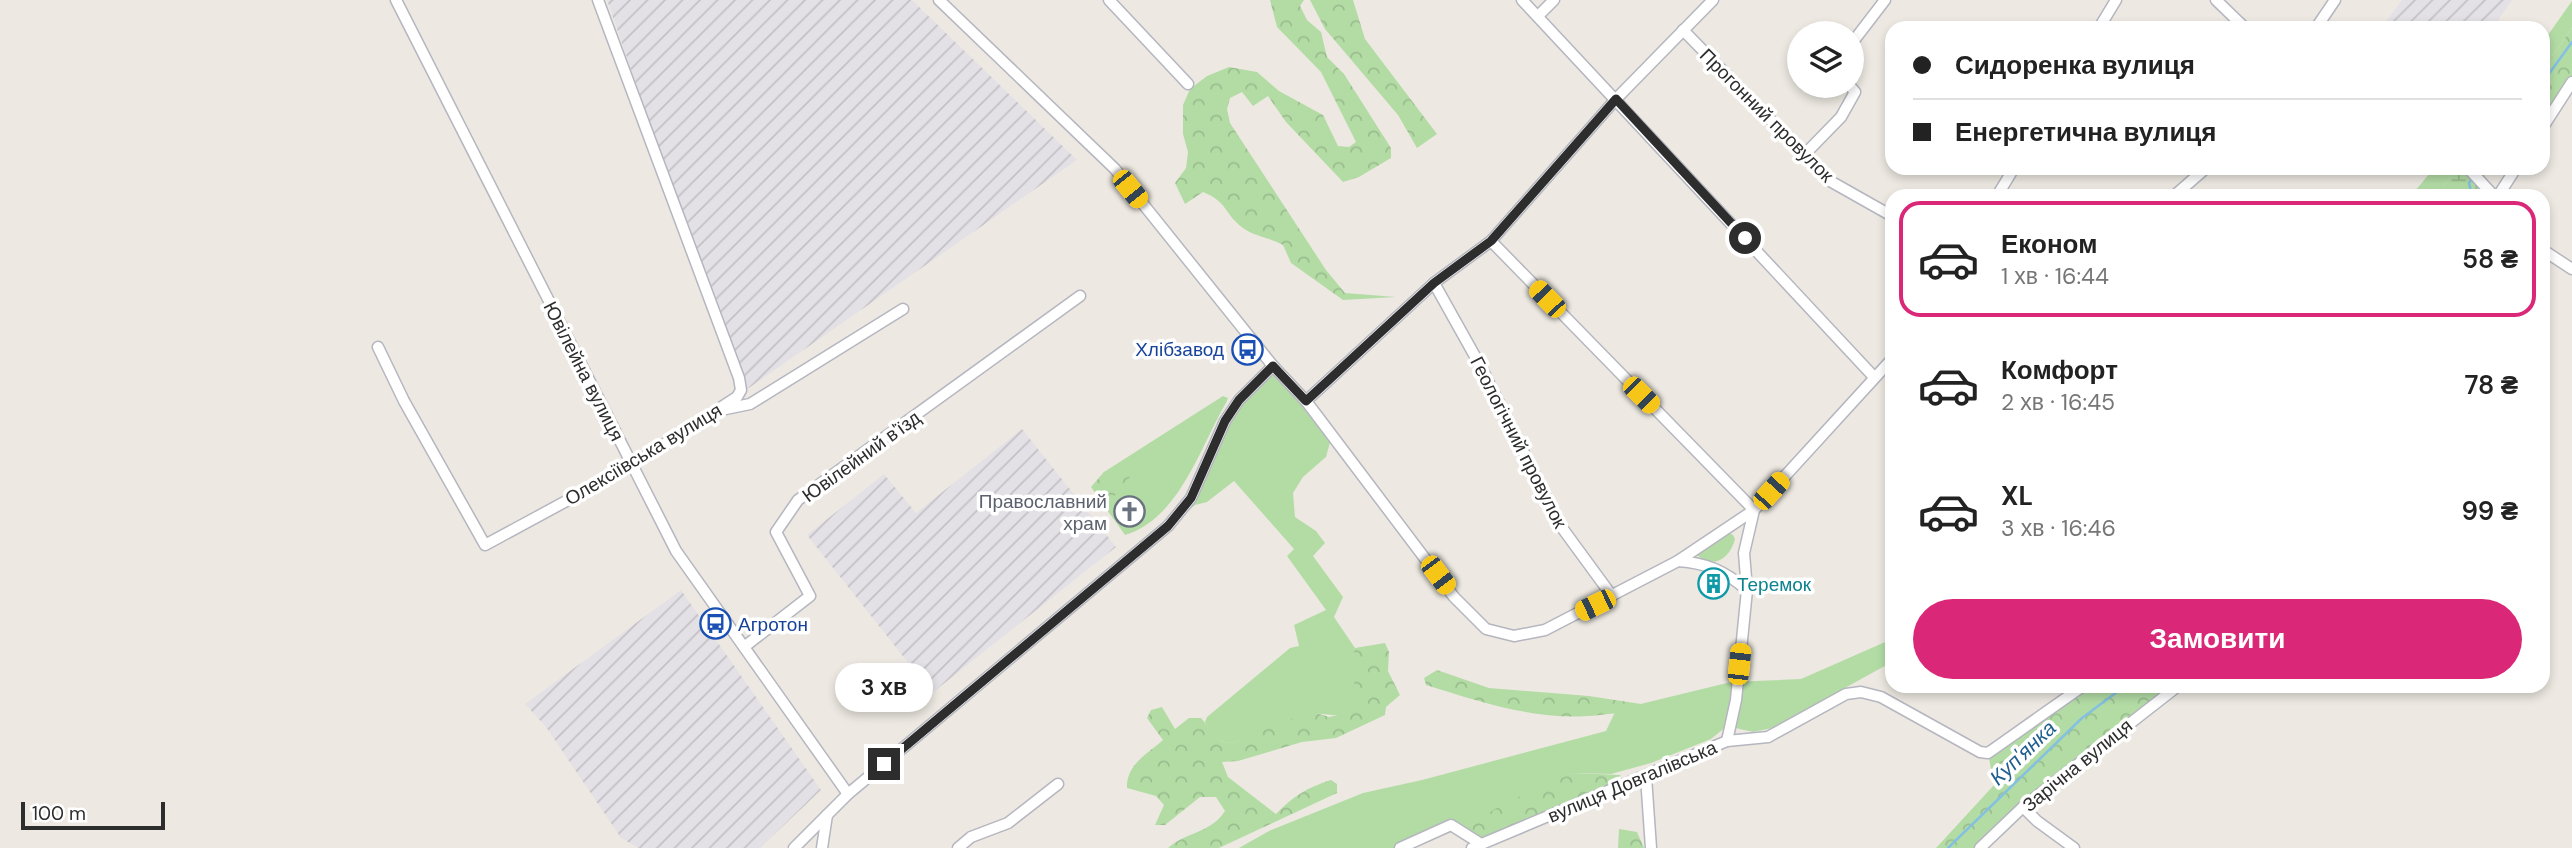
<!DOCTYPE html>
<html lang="uk">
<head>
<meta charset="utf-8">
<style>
	:root { --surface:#fff; --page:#f2f2f2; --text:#222; --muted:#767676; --line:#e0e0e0; --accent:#db2777 }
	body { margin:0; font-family:"DM Sans",sans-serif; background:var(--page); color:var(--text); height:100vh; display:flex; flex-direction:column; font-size:26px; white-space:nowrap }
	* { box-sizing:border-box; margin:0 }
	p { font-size:23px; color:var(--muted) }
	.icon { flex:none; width:38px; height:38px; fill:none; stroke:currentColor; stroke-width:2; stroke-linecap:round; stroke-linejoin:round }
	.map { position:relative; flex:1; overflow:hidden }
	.sheet { position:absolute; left:1885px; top:189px; width:665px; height:504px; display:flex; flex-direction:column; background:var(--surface); border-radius:21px; box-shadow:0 4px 10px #0003 }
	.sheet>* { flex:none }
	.hud { position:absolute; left:1885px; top:21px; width:665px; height:154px; border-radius:21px; box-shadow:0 4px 10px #0003; display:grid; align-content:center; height:154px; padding:0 28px; background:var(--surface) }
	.fabs { position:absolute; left:1787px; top:21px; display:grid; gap:14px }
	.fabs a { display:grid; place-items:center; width:77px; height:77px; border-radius:50%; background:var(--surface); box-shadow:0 4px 10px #0003; font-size:35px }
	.scale { position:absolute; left:21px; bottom:18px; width:144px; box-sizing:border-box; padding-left:7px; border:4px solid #2d2d2d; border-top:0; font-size:19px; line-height:24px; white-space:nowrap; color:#2d2d2d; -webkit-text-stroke:5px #fff; paint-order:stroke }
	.end { position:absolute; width:32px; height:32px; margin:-16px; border:9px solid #2d2d2d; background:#fff; box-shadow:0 0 0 4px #fff }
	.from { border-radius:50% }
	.bubble { position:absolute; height:49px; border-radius:24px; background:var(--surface); box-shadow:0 4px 10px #0003; font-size:23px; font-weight:600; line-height:49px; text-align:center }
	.car { position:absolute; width:21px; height:42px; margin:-21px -10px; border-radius:9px; box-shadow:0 0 5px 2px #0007; background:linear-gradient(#f5c518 24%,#345 0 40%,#f5c518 0 76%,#345 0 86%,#f5c518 0) }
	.hud b { display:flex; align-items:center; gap:24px; height:66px; font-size:26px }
	.hud b+b { border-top:2px solid var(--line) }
	.hud i { width:18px; height:18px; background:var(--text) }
	ul { padding:12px 0 0; list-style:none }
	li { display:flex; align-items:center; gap:21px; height:116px; margin:0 14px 10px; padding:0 14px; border:4px solid transparent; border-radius:21px }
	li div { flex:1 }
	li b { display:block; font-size:26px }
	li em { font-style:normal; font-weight:600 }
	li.selected { border-color:var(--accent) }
	li>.icon { width:63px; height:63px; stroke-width:1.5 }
	.cta { display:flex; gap:14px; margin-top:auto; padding:14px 28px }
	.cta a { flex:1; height:80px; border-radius:42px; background:var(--accent); color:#fff; font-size:28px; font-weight:600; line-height:80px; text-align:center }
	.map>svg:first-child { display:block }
	.industrial { fill:url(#industrial-furrows) }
	.grass { fill:#b3dca5 }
	.forest { fill:url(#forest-crowns) }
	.wetland { fill:url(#wetland-marsh) }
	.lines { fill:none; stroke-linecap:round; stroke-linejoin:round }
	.stream { stroke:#83c0e1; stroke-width:2.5 }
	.minor-casing { stroke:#b5b6bf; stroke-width:13 }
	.minor { stroke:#fff; stroke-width:10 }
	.route { stroke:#2d2d2d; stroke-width:9 }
	.labels { text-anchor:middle; stroke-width:7; stroke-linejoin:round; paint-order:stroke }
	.street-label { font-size:19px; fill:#2d2d2d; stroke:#fff }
	.transit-label { font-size:19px; fill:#164399; stroke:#fff; text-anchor:end }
	.worship-label { font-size:19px; fill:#5b616d; stroke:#fff; text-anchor:end }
	.culture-label { font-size:19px; fill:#0d838f; stroke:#fff; text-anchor:start }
	.water-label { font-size:21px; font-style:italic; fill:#1f5f8f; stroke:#fff }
</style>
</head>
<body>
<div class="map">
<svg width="2572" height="848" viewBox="0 0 2572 848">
	<defs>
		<pattern id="industrial-furrows" width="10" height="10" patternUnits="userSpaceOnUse" patternTransform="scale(1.75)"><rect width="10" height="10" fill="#e3e1e6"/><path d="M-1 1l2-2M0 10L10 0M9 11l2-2" fill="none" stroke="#c3c1c6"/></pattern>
		<pattern id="forest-crowns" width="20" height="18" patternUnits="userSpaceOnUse" patternTransform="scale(1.75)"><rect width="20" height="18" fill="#b3dca5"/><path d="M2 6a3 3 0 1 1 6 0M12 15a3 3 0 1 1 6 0" fill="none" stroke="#9abd8e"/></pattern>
		<pattern id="wetland-marsh" width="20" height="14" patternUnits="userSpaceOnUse" patternTransform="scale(1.75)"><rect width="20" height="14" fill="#b3dca5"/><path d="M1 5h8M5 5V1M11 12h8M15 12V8" fill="none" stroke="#9abd8e"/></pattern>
	</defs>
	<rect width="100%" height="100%" fill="#ede9e2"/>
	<!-- industrial -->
	<g class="industrial">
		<polygon points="607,0 912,0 1077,160 743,392"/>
		<polygon points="2402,0 2512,0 2493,28 2381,28"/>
		<polygon points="1022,429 1116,547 932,693 807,535 884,474 916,513"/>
		<polygon points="681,590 821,790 760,848 638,848 621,838 546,727 525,704"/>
	</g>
	<!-- grass -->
	<g class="grass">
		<polygon points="2572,1 2572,28 2543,69 2543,42"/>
		<polygon points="2434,168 2465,168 2450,177 2436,196 2411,196"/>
		<path d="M1273,366l59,69 -6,22 -23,20 -10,16 2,24 21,14 9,12 -12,13 30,41 -9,20 21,31c-5,15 2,21 2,35 -1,12 -9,23 -15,33l-30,-3 -79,30c-15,0 -22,-8 -28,-21l2,-5 83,-69 9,-2 -5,-21 32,-15 -39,-54 7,-7 -60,-68 -27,21 -12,3 -112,99 108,-106 33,-75z"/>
		<path d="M1223,396l5,2 -2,5c-26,44 -46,115 -101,132l-34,-48 13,-15z"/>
		<path d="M1726,532l7,3 2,4c-5,20 -23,32 -40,14z"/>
		<polygon points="1892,639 1892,662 1772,728 1753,732 1727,726 1711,739 1651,763 1611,774 1573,773 1465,828 1400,848 1239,848 1269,831 1363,793 1422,780 1606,731 1616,710 1731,682 1801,679"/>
	</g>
	<!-- forest -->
	<g class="forest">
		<path d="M1270,0h34l-4,6 7,14 14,12 6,25 17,17 47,74v10l-32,19 -16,5 -57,-60 -18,-26 -15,10 -11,-14 -12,6 -3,11 3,14 96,147 19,23 51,4 -53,3 -52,-37 -8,-18c-12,-7 -30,-9 -40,-17 -19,-14 -15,-26 -40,-36l-18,12 -10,-21 11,-15 2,-16 -5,-18v-29l7,-16 17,-13 22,-9 28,5 22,19 44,24 15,31 11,1 7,-5 -35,-70 -44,-45z"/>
		<polygon points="1310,0 1353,0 1365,39 1437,134 1417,148 1398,115 1325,29"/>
		<polygon points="2572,28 2572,83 2543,127 2543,69"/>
		<polygon points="1123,465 1130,477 1112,499 1124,522 1139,513 1143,519 1123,531 1101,502 1094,484 1104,472"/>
		<path d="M1385,643l4,9 -1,19 12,24 -14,12 -1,8 -49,23 -34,4 -64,19 -16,1 6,15 48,37c16,-17 32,-27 55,-34l6,4v9l-118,55h-51c18,-16 43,-15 57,-37l-9,-14h-16l-35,28h-10l9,-20 -8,-9 -29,-8c-1,-23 20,-34 36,-48l-16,-22 4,-8 11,-3 13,22 14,-11h12c11,12 13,25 32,25l77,-32 19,6 14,-3 12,-33 -4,-20 4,-13z"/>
		<path d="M1437,670l52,18 100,8 52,8c-13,9 -25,9 -41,11 -61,7 -116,-12 -174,-30l-2,-7z"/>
		<polygon points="2083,686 2178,686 1978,848 1936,848 1994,785 1988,753"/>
		<polygon points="1573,773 1621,775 1607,788 1483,841 1465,828 1503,804"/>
		<polygon points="1619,829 1637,832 1644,848 1618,848"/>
	</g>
	<!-- wetland -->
	<polygon class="wetland" points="2464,168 2491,168 2477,184 2481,196 2436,196 2450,177"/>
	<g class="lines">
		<!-- stream -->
		<g class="stream">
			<polyline points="2543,82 2572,42"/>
			<polyline points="2472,196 2469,183 2473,177"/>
			<polyline points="1948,848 2082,718 2125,686"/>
		</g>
		<defs>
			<g id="minor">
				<polyline points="396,0 676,551 848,794"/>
				<polyline points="939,0 1115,169 1273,366 1306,401 1454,597 1486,629 1514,636 1545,630 1678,561 1754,510 1892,359"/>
				<polyline points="1109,0 1188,84"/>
				<polyline points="1522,0 1874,377"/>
				<polyline points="2216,0 2245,28"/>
				<polyline points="1538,16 1554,0"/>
				<polyline points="2099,28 2116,0"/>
				<polyline points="2316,28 2335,0"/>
				<polyline points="1683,30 1830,181 1892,216"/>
				<polyline points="1852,43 1885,0"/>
				<polyline points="2543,127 2572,82"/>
				<polyline points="1805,154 1841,117 1855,92 1850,86"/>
				<polyline points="2468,168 2494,196"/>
				<polyline points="1997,196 2014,168"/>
				<polyline points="2174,196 2206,168"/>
				<polyline points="2498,196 2516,168"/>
				<polyline points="1491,241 1754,510 1744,553 1747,590"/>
				<polyline points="2543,250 2572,269"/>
				<polyline points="1434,283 1481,367 1560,525 1612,596"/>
				<polyline points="378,347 404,401 485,545 631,466 737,397 741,390 739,378 598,0"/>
				<polyline points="1306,401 1434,283 1491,241 1616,99 1713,0"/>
				<polyline points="721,410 750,404 903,309"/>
				<path d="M1678,561c29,2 47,10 69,29l-11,110 -9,41"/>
				<polyline points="744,647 810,596 776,532 798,500 1080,296"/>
				<polyline points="1646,777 1651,848"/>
				<polyline points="2023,807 2037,821 2074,848"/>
				<polyline points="794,848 848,794 1168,526 1191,498 1225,421 1239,400 1273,366"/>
				<polyline points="822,848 827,815"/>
				<polyline points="958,848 971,837 1008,823 1058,784"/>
				<polyline points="1400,848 1451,825 1481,844"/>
				<polyline points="1472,848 1727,741 1768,737 1846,694 1861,692 1881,697 1980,752 1988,753 2083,686"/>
				<polyline points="1980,848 2023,807 2178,686"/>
			</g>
		</defs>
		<!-- minor casing -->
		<use href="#minor" class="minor-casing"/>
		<!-- minor -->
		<use href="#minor" class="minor"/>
	</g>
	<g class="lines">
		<!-- route -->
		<polyline class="route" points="884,764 1168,526 1191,498 1225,421 1239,400 1273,366 1306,401 1434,283 1491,241 1616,99 1745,238"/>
	</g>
	<!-- icons -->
	<defs>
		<symbol id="bus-ring" viewBox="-11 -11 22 22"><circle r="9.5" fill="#fff" stroke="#1a4fb4" stroke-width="1.5"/><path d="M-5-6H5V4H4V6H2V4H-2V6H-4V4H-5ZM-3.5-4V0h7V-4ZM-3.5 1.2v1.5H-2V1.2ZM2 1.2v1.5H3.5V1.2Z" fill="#1a4fb4"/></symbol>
		<symbol id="church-ring" viewBox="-11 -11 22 22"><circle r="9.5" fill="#fff" stroke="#6b7280" stroke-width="1.5"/><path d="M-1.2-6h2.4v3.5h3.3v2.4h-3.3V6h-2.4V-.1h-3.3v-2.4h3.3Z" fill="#6b7280"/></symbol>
		<symbol id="building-ring" viewBox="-11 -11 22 22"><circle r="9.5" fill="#fff" stroke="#0f9aa8" stroke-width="1.5"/><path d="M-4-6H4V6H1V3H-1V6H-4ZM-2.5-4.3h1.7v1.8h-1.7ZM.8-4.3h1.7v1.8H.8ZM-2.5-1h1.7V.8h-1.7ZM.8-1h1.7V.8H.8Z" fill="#0f9aa8"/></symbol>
	</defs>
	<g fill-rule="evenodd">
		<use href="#bus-ring" x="1230" y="332" width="35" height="35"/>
		<use href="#church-ring" x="1112" y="494" width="35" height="35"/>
		<use href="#building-ring" x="1696" y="566" width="35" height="35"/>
		<use href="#bus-ring" x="698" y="606" width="35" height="35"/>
	</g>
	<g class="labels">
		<!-- street labels -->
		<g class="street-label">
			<text transform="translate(1767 115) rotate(45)" y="7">Прогонний провулок</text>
			<text transform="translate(584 371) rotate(63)" y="7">Ювілейна вулиця</text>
			<text transform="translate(1519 442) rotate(63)" y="7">Геологічний провулок</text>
			<text transform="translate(643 454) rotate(-31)" y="7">Олексіївська вулиця</text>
			<text transform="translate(861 456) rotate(-36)" y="7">Ювілейний в'їзд</text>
			<text transform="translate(2077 765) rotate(-39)" y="7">Зарічна вулиця</text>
			<text transform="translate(1632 781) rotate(-23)" y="7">вулиця Довгалівська</text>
		</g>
		<!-- transit labels -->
		<g class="transit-label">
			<text x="1224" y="356">Хлібзавод</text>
			<text x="738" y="631" text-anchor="start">Агротон</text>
		</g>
		<!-- worship labels -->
		<g class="worship-label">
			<text x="1107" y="508">Православний<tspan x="1107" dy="22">храм</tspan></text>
		</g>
		<!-- culture labels -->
		<g class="culture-label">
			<text x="1737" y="591">Теремок</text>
		</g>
		<!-- water labels -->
		<g class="water-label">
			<text transform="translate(2023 753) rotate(-44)" y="7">Куп'янка</text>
		</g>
	</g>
</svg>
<div class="fabs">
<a><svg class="icon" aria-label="layers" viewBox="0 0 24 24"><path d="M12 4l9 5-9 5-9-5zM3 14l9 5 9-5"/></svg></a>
</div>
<div class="scale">100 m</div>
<i class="end from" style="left:1745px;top:238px"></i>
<i class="end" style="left:884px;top:764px"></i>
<div class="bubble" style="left:835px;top:663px;width:98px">3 хв</div>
<i class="car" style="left:1130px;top:189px;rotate:141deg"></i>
<i class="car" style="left:1547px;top:299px;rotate:316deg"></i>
<i class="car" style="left:1641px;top:395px;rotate:135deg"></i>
<i class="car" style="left:1771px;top:491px;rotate:42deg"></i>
<i class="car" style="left:1438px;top:575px;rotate:143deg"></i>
<i class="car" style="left:1595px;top:605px;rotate:244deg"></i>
<i class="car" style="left:1739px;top:664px;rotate:6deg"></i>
<div class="hud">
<b><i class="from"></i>Сидоренка вулиця</b>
<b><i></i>Енергетична вулиця</b>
</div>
<section class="sheet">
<ul>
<li class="selected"><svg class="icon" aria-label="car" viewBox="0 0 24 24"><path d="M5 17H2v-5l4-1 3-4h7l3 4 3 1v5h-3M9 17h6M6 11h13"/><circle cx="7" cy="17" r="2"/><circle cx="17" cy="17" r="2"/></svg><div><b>Економ</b><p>1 хв · 16:44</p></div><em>58 ₴</em></li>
<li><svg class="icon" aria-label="car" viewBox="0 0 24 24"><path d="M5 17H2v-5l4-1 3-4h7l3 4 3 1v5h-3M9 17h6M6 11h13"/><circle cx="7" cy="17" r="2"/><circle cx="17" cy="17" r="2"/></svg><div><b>Комфорт</b><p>2 хв · 16:45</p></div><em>78 ₴</em></li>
<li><svg class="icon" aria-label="car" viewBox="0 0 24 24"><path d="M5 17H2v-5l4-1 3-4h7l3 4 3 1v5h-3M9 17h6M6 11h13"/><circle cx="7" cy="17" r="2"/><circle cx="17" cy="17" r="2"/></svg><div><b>XL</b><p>3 хв · 16:46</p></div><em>99 ₴</em></li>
</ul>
<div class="cta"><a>Замовити</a></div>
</section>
</div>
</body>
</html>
